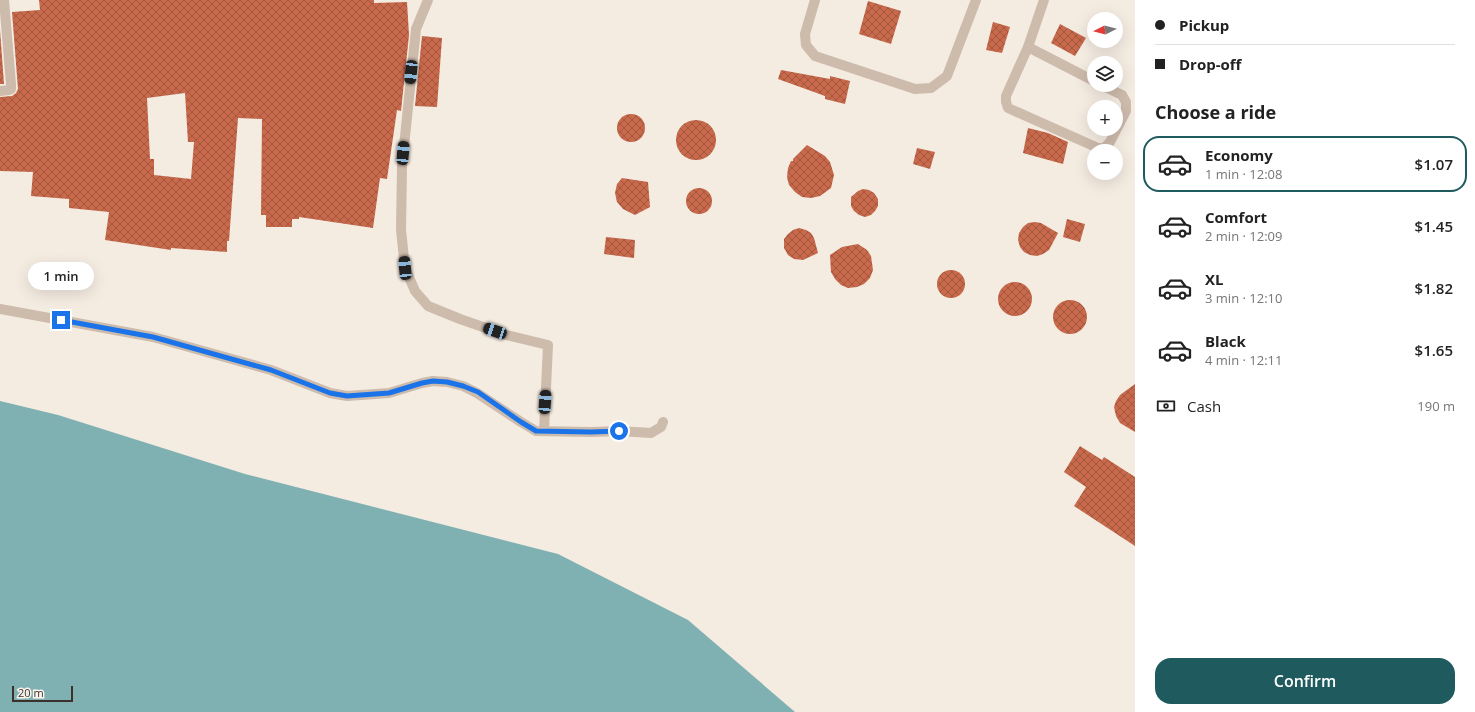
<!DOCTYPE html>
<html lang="en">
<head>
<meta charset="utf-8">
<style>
	:root { --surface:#fff; --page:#f2f2f2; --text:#222; --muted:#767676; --line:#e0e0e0; --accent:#1f5a5e }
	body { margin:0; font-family:"Open Sans",sans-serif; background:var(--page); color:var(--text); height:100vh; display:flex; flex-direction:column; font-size:15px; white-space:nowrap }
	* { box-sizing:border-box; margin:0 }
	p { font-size:13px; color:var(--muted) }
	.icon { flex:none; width:22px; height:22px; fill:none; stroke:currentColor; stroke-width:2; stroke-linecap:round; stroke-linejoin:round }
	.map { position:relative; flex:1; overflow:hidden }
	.side { display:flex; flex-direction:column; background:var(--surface); width:340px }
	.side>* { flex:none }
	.banner { display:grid; align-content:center; height:88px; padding:0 20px; background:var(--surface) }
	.needle { width:26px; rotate:264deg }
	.buttons { position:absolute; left:1087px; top:12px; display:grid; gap:8px }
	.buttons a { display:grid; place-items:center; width:36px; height:36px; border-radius:50%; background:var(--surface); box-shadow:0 4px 16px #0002; font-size:20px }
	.scale { position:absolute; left:12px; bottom:10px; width:61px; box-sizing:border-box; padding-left:4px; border:2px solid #3b302b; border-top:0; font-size:11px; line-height:14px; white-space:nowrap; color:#3b302b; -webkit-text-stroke:3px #fbf5ee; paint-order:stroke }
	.end { position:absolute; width:18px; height:18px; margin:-9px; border:5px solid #1a73e8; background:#fff; box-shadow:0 0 0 2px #fff }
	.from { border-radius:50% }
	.bubble { position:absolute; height:28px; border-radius:14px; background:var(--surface); box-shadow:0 4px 16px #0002; font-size:13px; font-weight:600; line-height:28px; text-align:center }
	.car { position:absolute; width:12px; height:24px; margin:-12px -6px; border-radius:5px; box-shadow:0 0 3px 1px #0007; background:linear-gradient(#222 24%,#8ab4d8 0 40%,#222 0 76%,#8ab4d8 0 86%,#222 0) }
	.banner b { display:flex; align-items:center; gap:14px; height:38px; font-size:15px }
	.banner b+b { border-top:1px solid var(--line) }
	.banner i { width:10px; height:10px; background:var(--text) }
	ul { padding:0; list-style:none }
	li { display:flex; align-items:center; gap:12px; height:56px; margin:0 8px 6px; padding:0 12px; border:2px solid transparent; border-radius:16px }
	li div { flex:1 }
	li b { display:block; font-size:15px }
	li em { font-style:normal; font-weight:600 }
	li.active { border-color:var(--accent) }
	li>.icon { width:36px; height:36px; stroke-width:1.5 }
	h2 { padding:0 20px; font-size:18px; line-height:48px }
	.pay { display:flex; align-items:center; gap:10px; height:44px; padding:0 20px; font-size:15px }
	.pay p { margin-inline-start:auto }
	.button { display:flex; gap:8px; margin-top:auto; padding:8px 20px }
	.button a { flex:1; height:46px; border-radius:16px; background:var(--accent); color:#fff; font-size:16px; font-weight:600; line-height:46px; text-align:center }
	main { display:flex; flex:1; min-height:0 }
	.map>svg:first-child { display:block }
	.water { fill:#7fb0b2 }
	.building { fill:url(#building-cross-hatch); fill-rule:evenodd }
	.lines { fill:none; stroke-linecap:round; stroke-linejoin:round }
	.minor { stroke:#cdbbac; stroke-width:10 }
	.route { stroke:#1a73e8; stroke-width:5 }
</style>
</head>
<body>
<main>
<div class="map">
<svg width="1135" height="712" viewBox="0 0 1135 712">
	<defs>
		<pattern id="building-cross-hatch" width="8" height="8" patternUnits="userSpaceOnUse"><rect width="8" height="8" fill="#c8694b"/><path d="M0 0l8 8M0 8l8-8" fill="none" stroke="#a4573f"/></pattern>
	</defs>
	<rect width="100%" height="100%" fill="#f4ebe1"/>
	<!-- water -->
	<polygon class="water" points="0,401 58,415 245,474 558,554 688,620 795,712 0,712"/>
	<!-- building -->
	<g class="building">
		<path d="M39,0h335v3l33,-1 2,33 -8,76 -4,-1 -10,69 -7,-1 -7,50 -74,-11v2h-7v8h-26v-12h-5l1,-96 -24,-1 -9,123h-2v11l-56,-4v2l-66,-10 4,-28 -40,-4v-9l-38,-3 2,-24 -33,-1v-74l12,-1 4,-3 2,-4 -6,-77 28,-2zM185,93l3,49h6l-3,37 -37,-4v-16h-4l-3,-61z"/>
		<polygon points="868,1 901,11 891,44 859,34"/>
		<polygon points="993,22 1010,27 1002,53 986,50"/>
		<polygon points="1060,24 1086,38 1075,56 1051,43"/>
		<polygon points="0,30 4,84 0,84"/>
		<polygon points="422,36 442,38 437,107 415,106"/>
		<polygon points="781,70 830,79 830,76 850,81 845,104 825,99 825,96 778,79"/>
		<circle cx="631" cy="128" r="14"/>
		<circle cx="696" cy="140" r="20"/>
		<polygon points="1028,128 1048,133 1068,142 1063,164 1023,153"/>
		<polygon points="807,145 825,156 830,162 834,175 831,188 820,196 811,198 802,197 795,192 789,185 787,177 788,168 791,161 793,161 793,159"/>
		<polygon points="917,148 935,152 930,169 913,164"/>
		<polygon points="622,178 648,182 650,207 635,215 623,209 617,202 615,193 617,184"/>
		<circle cx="699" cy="201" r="13"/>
		<polygon points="863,189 869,190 874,193 878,199 878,206 875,211 871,215 865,217 859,215 854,211 851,206 851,197 858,191"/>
		<polygon points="1067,219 1085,224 1080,242 1063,237"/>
		<polygon points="1035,222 1041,223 1058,233 1049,250 1043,254 1037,256 1030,255 1024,252 1020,247 1018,240 1019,233 1023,227 1028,223"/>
		<polygon points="799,228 806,230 811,233 814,238 818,253 803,260 794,259 788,255 784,248 784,239 788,234 793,230"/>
		<polygon points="606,237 635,240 634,258 604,254"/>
		<polygon points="858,244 867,250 871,256 873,270 870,278 864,284 857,287 848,288 841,285 835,279 831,272 830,255 842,247"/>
		<circle cx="951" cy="284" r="14"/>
		<circle cx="1015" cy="299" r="17"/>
		<circle cx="1070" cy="317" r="17"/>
		<polygon points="1135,384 1135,432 1120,423 1116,416 1114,407 1116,401 1120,395"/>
		<polygon points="1080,446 1102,460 1104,457 1135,477 1135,546 1074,506 1086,487 1064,472"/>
	</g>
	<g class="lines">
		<!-- minor -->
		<g class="minor">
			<polyline points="428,0 416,29 402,166 401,230 405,268 415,291 428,306 460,319 506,335 548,345 544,431"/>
			<polyline points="815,0 805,34 806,45 815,56 915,89 931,88 947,76 976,0"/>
			<polyline points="1044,0 1028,47 1006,96 1006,102 1008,108 1098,148 1104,148 1110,142 1126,111 1126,102 1122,95 1101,85"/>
			<polyline points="1028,47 1094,81"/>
			<polyline points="0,91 9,90 11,89 11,84 4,0"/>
			<polyline points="0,309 153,337 271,370 330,393 347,396 389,393 422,383 433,381 447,382 463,386 477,393 521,422 536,431 591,432 619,431 651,433 661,427 663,422"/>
		</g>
	</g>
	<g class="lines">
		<!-- route -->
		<polyline class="route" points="61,320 153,337 271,370 330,393 347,396 389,393 422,383 433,381 447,382 463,386 478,392 521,422 536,431 591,432 619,431"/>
	</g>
</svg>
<div class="buttons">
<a><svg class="needle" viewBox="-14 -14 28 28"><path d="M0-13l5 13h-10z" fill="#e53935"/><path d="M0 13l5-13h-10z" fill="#767676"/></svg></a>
<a><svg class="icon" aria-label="layers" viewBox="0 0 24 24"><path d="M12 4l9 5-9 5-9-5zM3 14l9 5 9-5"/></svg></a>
<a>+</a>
<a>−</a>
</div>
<div class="scale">20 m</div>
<i class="end from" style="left:619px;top:431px"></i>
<i class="end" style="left:61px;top:320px"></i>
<div class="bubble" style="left:28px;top:262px;width:66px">1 min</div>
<i class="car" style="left:411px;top:72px;rotate:186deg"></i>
<i class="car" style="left:403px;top:153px;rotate:5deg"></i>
<i class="car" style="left:405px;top:268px;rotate:355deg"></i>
<i class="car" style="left:495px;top:331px;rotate:289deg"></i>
<i class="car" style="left:545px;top:402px;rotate:4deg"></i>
</div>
<section class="side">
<div class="banner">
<b><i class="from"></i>Pickup</b>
<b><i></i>Drop-off</b>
</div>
<h2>Choose a ride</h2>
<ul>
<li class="active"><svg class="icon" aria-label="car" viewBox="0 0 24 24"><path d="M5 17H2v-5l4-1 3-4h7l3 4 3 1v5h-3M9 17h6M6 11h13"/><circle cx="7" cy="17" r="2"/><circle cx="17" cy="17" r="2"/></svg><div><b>Economy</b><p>1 min · 12:08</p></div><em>$1.07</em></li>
<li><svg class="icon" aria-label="car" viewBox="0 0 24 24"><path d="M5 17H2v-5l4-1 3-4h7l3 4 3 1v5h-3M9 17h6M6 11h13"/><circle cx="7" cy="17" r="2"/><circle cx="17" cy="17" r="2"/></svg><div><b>Comfort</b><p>2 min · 12:09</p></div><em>$1.45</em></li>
<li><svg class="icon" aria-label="car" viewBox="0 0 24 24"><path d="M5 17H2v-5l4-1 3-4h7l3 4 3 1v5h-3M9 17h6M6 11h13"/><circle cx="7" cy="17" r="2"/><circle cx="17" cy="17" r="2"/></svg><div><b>XL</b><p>3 min · 12:10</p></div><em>$1.82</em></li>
<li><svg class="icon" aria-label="car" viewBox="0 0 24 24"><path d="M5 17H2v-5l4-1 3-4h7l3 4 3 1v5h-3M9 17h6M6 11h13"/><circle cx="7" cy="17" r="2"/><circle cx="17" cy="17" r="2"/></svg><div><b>Black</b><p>4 min · 12:11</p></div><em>$1.65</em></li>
</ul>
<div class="pay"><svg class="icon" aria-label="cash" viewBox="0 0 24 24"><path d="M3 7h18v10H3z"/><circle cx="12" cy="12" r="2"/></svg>Cash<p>190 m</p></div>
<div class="button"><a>Confirm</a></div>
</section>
</main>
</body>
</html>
